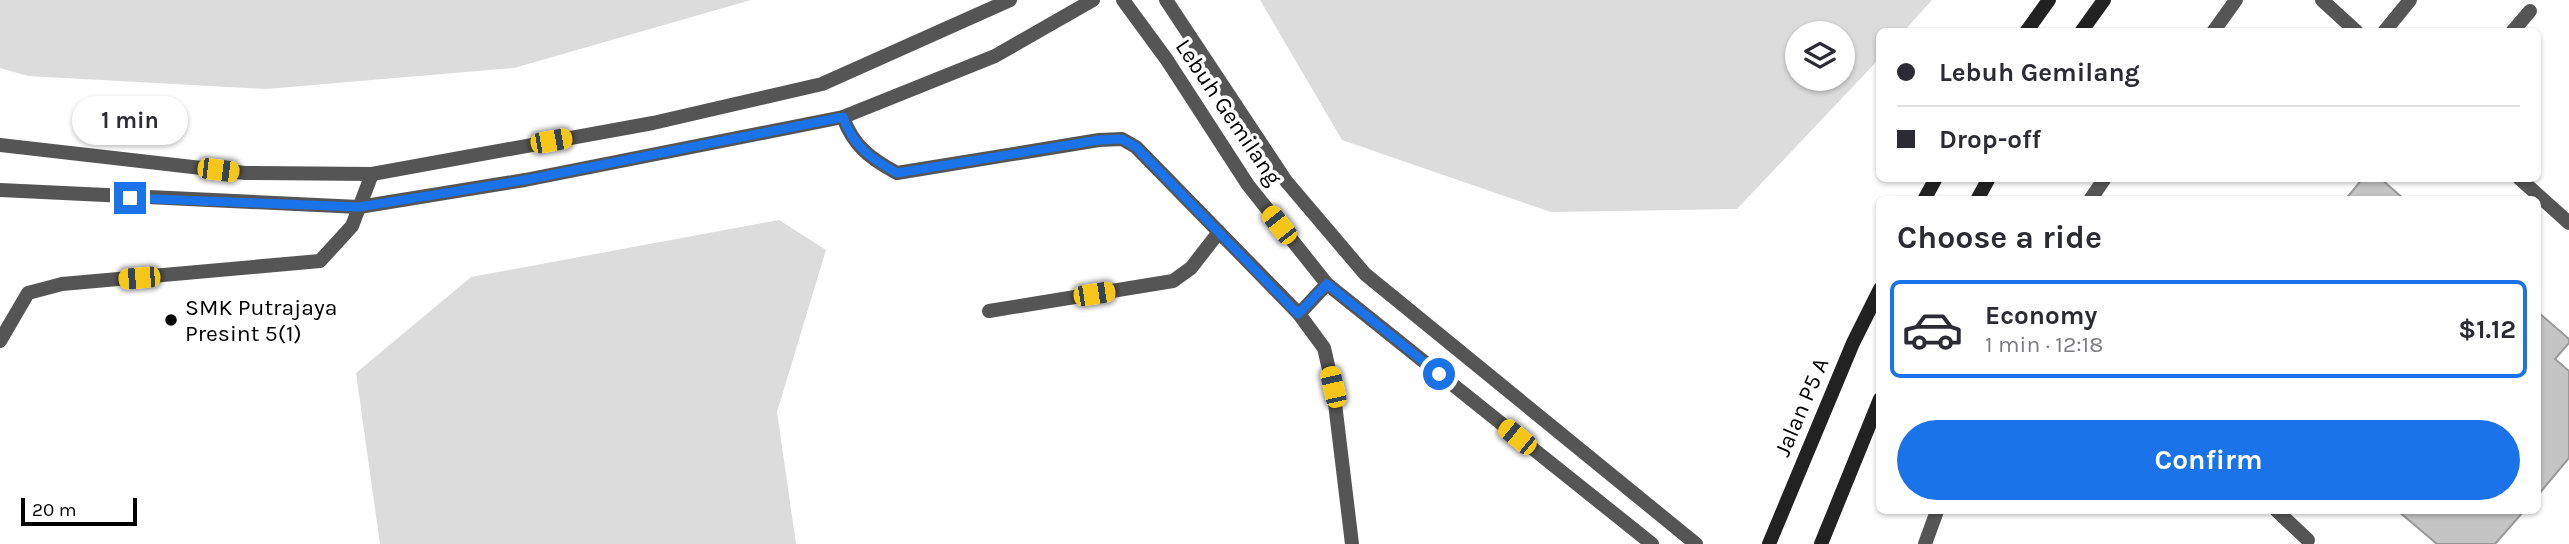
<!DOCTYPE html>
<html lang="en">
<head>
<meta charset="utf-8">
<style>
	:root { --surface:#fff; --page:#f7f7f7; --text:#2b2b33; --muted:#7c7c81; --line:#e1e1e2; --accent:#1a73e8 }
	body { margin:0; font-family:Karla,sans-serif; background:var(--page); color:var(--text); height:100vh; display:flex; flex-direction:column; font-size:26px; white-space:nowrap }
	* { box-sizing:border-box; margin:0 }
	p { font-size:23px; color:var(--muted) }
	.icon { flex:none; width:38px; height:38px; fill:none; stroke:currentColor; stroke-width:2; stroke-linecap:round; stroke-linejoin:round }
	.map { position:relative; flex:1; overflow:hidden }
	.drawer { position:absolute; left:1876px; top:196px; width:665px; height:318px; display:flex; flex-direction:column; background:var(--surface); border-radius:10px; box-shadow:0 2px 5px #0004 }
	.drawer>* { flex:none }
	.top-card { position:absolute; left:1876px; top:28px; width:665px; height:154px; border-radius:10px; box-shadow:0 2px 5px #0004; display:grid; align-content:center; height:154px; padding:0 21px; background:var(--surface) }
	.controls { position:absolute; left:1785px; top:21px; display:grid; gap:14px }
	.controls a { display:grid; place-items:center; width:70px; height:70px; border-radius:50%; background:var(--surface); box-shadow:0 2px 5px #0004; font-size:35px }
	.scale { position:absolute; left:21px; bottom:18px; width:116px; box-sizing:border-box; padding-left:7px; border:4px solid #000; border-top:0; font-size:19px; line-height:24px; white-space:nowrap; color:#000; -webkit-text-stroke:5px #fff; paint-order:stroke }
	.end { position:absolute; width:32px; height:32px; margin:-16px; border:9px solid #1a73e8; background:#fff; box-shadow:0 0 0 4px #fff }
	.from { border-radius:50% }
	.bubble { position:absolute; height:49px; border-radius:24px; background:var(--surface); box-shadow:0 2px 5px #0004; font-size:23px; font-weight:700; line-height:49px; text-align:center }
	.car { position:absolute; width:21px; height:42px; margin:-21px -10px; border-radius:9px; box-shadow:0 0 5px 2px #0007; background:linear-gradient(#f5c518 24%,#345 0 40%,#f5c518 0 76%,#345 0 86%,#f5c518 0) }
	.top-card b { display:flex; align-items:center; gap:24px; height:66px; font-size:26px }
	.top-card b+b { border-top:2px solid var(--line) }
	.top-card i { width:18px; height:18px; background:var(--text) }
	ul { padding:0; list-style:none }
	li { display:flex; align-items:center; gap:21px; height:98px; margin:0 14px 10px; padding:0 7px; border:4px solid transparent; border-radius:10px }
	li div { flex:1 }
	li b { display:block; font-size:26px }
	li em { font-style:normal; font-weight:700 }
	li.current { border-color:var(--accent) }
	li>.icon { width:63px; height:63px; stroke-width:1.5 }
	h2 { padding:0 21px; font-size:32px; line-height:84px }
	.action { display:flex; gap:14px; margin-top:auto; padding:14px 21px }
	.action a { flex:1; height:80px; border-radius:42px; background:var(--accent); color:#fff; font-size:28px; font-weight:700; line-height:80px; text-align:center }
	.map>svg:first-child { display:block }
	.green { fill:#dcdcdc; fill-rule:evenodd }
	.building { fill:#c4c4c4; stroke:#999; stroke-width:2 }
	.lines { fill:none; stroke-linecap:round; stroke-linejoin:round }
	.lane { stroke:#555; stroke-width:14 }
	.street { stroke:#555; stroke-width:14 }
	.secondary { stroke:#222; stroke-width:14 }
	.route { stroke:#1a73e8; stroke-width:9 }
	.poi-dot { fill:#000; stroke:#fff; stroke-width:2.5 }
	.labels { text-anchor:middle; stroke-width:7; stroke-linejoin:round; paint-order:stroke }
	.street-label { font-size:23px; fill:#000; stroke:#fff }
	.poi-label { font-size:23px; fill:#000; stroke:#fff; text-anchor:start }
</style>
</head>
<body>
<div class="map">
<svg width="2569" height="544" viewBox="0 0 2569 544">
	<rect width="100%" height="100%" fill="#fff"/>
	<!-- green -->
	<g class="green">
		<polygon points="0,0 751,0 514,68 266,89 28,76 0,68"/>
		<path d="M1260,0h672l-28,31 -24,1 -1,27 -142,150 -186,3 -209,-72zM1843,33v46h-46v-46z"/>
		<polygon points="779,220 826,250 777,412 796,544 380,544 356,373 471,277"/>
	</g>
	<!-- building -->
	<g class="building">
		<polygon points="2363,178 2380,178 2405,200 2345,200"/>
		<polygon points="2538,312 2569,339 2569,343 2555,359 2569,371 2569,458 2538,495"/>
		<polygon points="2398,511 2524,511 2495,544 2437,544"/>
	</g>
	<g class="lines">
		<!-- lane -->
		<g class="lane">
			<polyline points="2322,0 2357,32"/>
			<polyline points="2213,32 2236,0"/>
			<polyline points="2384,32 2410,0"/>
			<polyline points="2512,32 2530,11"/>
			<path d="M843,117c10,29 28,42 54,56l202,-33 23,-1 14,8 163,167 25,34 9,39 19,157"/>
			<polyline points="2519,178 2569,223"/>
			<polyline points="2090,200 2105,178"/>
			<polyline points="989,311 1173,281 1191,268 1219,232"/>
			<polyline points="1299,314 1327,284"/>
			<polyline points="0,341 28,293 62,284 320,261 352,226 372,174"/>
			<polyline points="2277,511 2308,540"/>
			<polyline points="1925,544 1937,511"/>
		</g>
		<!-- street -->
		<g class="street">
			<polyline points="1123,0 1167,60 1248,185 1327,284 1652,544"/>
			<polyline points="1166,0 1286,181 1365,274 1696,544"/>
			<polyline points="0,145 245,173 372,174 653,123 822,84 1010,0"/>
			<polyline points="0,190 359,207 525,180 843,117 995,56 1093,0"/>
		</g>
		<!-- secondary -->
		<g class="secondary">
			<polyline points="2026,32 2049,0"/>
			<polyline points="2081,32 2104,0"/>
			<polyline points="1924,200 1936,178"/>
			<polyline points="1977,200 1989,178"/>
			<polyline points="1769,544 1853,343 1880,289"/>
			<polyline points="1821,544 1880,399"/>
		</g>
	</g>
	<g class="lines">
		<!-- route -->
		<path class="route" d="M130,198l229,9 166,-27 318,-63c10,29 28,42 54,56l202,-33 23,-1 14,8 162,167 29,-30 112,90"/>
	</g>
	<!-- markers -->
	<circle class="poi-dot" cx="171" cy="320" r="7"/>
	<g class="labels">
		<!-- street labels -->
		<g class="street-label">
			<text transform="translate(1229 112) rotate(56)" y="8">Lebuh Gemilang</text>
			<text transform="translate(1801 407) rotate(-67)" y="8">Jalan P5 A</text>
		</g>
		<!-- poi labels -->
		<g class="poi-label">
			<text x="185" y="315">SMK Putrajaya<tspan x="185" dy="26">Presint 5(1)</tspan></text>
		</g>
	</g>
</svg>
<div class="controls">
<a><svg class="icon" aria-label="layers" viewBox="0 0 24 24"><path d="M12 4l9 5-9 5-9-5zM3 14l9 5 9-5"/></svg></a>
</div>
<div class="scale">20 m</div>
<i class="end from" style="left:1439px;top:374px"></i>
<i class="end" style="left:130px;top:198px"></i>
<div class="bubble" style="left:72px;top:96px;width:116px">1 min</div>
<i class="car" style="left:551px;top:141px;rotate:80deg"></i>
<i class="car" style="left:218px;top:170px;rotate:97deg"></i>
<i class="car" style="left:1279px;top:225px;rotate:322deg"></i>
<i class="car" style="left:139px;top:278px;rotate:265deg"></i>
<i class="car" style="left:1094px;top:294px;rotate:81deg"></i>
<i class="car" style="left:1333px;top:387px;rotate:347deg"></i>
<i class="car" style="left:1517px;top:437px;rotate:309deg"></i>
<div class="top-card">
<b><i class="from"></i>Lebuh Gemilang</b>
<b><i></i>Drop-off</b>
</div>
<section class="drawer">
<h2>Choose a ride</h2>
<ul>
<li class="current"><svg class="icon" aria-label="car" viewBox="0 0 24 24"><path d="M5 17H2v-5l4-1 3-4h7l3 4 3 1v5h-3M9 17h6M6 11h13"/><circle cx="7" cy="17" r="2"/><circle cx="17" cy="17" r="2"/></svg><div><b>Economy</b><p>1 min · 12:18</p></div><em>$1.12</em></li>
</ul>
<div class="action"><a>Confirm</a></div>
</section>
</div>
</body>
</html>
